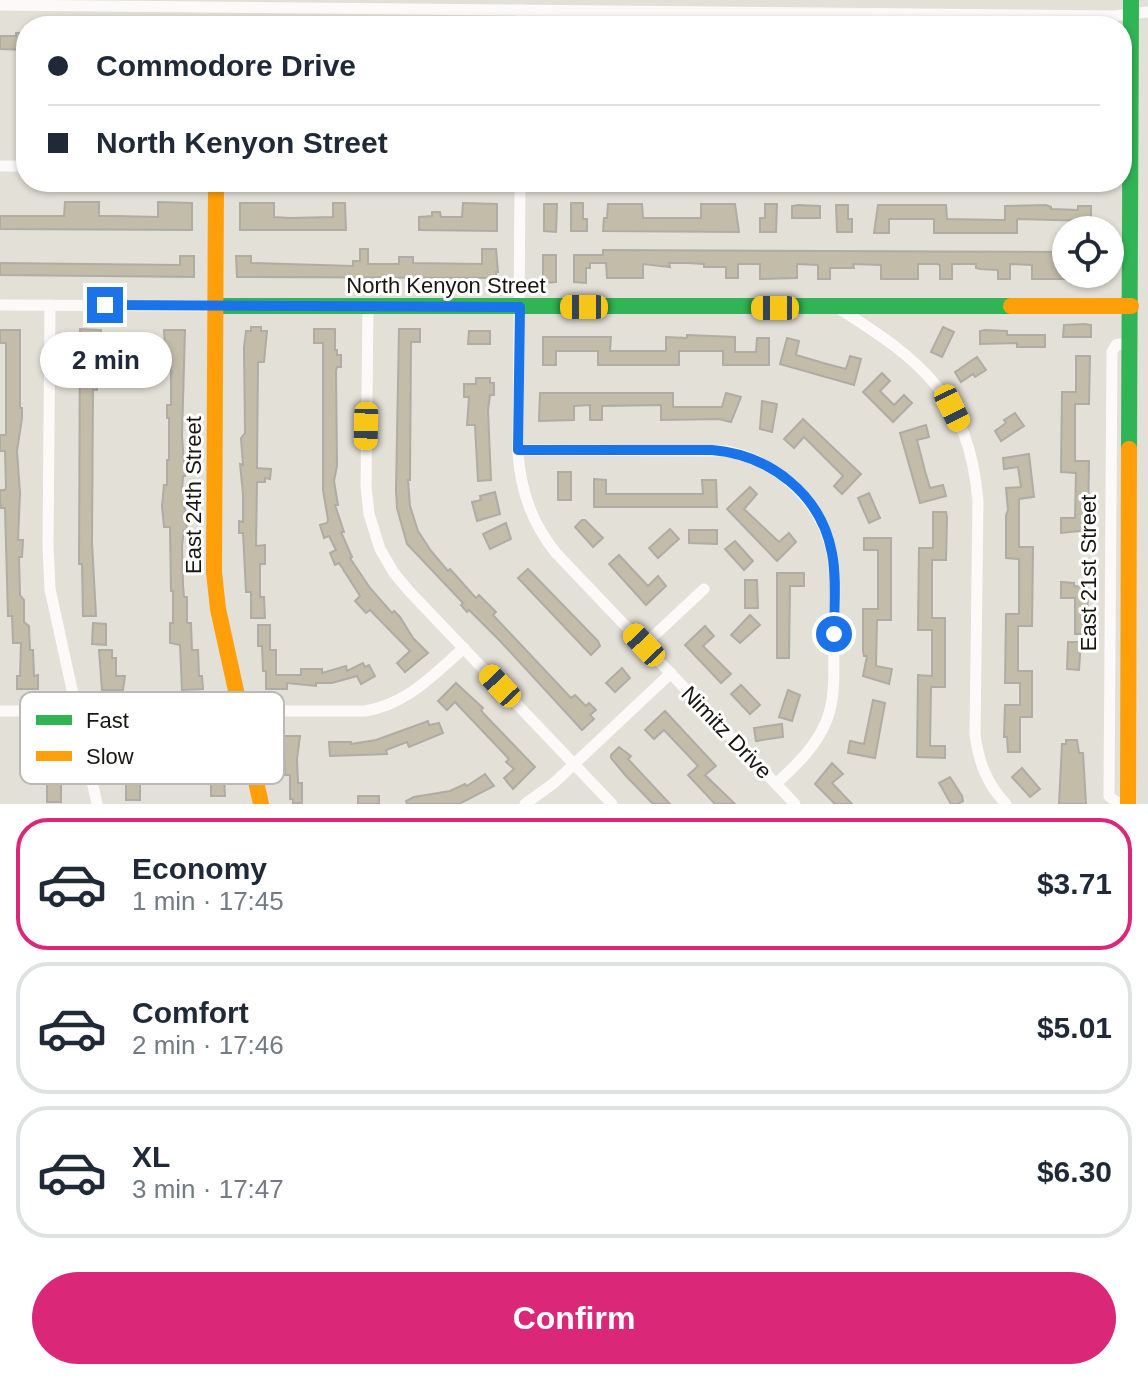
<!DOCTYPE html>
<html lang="en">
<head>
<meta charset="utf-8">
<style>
	:root { --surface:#fff; --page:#f6f6f7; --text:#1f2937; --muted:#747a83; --line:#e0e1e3; --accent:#db2777 }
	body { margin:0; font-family:Arial,sans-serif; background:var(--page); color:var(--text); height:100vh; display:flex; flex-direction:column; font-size:30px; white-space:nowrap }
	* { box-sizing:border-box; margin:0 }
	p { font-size:26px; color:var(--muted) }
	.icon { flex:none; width:44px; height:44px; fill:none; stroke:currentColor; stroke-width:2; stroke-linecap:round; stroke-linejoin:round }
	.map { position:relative; height:804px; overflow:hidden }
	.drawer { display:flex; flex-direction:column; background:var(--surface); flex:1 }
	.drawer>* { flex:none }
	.guide { position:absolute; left:16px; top:16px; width:1116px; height:176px; border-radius:32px; box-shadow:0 2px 6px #0004; display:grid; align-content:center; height:176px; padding:0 32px; background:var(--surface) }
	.buttons { position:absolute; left:1052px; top:216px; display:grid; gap:16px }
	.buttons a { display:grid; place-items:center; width:72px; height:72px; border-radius:50%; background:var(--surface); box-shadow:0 2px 6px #0004; font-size:40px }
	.end { position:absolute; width:36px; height:36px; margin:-18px; border:10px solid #1a73e8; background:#fff; box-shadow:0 0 0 4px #fff }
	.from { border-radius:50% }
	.bubble { position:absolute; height:56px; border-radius:28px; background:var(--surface); box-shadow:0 2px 6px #0004; font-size:26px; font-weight:800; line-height:56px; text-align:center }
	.car { position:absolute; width:24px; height:48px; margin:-24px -12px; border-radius:10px; box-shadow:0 0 6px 2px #0007; background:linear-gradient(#f5c518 24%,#345 0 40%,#f5c518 0 76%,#345 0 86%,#f5c518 0) }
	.guide b { display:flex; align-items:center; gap:28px; height:76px; font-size:30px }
	.guide b+b { border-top:2px solid var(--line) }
	.guide i { width:20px; height:20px; background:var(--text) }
	ul { padding:14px 0 0; list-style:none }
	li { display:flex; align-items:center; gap:24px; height:132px; margin:0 16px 12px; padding:0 16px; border:4px solid var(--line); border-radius:32px }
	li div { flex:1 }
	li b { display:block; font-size:30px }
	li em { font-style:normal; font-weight:800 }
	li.selected { border-color:var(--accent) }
	li>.icon { width:72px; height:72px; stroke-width:1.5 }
	.action { display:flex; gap:16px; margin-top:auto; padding:16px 32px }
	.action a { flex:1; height:92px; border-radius:48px; background:var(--accent); color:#fff; font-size:32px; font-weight:800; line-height:92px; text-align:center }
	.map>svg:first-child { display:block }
	.building { fill:#c2bca9; stroke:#aeaca4; stroke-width:2 }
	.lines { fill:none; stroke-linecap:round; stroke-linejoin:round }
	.street { stroke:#fbfaf9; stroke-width:11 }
	.fast { stroke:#30b455; stroke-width:16 }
	.slow { stroke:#ff9f0a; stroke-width:16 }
	.route { stroke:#1a73e8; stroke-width:10 }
	.labels { text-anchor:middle; stroke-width:6; stroke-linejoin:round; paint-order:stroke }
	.street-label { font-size:22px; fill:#181610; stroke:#fff }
	.key { fill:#fff; stroke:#bab9b7; stroke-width:2 }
	.key-label { font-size:22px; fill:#181610 }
</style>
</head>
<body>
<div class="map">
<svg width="1148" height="804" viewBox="0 0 1148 804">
	<rect width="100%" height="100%" fill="#e3e0d7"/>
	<!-- building -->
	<g class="building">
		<polygon points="16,33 26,33 26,50 0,49 0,36 16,36"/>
		<polygon points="65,202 99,202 99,216 115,216 158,217 158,202 192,203 192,230 0,229 0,216 64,216"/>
		<polygon points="240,203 274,203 274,217 290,218 333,217 333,203 345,203 346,230 240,230"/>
		<polygon points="463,203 497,204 497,231 419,230 419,217 432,216 432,212 440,212 441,217 462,217"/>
		<polygon points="571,203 583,203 583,219 587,219 587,231 571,231"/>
		<polygon points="544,204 557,204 556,232 544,231"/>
		<polygon points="608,204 642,204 643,218 701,218 701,204 735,204 739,232 603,231 604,218 607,218"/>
		<polygon points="765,204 777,204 776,232 760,232 760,218 765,218"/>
		<polygon points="798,205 820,206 820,218 792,218 792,206"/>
		<polygon points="836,205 848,205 848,219 852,219 852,232 837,232"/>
		<polygon points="878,205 946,205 947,219 1001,220 1005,220 1005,206 1046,205 1051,207 1051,209 1078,210 1078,206 1091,206 1091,221 1017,219 1017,233 934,233 934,219 889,219 889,233 874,233"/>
		<polygon points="360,249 368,249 368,264 399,264 399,257 413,257 413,263 482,264 482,249 496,249 498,272 496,272 496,278 237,277 236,256 251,256 251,263 353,266 353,261 360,261"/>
		<polygon points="603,250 1066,252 1066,279 1032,279 1032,265 1010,264 1010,279 998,279 998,270 980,269 976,268 976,264 952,264 952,279 940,279 940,265 937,264 918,264 918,279 881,279 881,265 853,264 854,268 830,268 830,279 818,279 818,265 797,264 797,278 760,279 760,264 738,264 738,278 726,278 726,267 704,267 704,264 688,263 669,263 670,267 643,264 643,278 607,278 606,263 590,263 590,268 586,268 586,283 574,282 574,255 603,255"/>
		<polygon points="543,255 556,255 556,282 543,283"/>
		<polygon points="180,256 194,256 194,277 0,275 0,263 180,265"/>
		<polygon points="1085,324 1091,325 1091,337 1063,337 1064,325"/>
		<polygon points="251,327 261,327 261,331 267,331 264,362 258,362 257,468 271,469 270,479 265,478 265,482 257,482 256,546 265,545 265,564 260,564 260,597 264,597 265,618 251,618 251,592 246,592 243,533 239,533 239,521 243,522 243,494 240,464 243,465 241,438 245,433 244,348 246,331 251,331"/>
		<polygon points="943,327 954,332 942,357 931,352"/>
		<polygon points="80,329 101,330 101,371 97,371 97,390 93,390 92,542 96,616 83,616 82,564 79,564"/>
		<polygon points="314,329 335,329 335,350 337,350 337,355 341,355 341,367 337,367 336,371 337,466 334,481 338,505 335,505 344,532 341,532 352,557 350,558 370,588 392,613 394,611 400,617 413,638 428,653 405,672 397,663 410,651 370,610 366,613 355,601 360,596 339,563 335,565 330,553 336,550 329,536 324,538 320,525 327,523 328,520 323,490 323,343 314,343"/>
		<polygon points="399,329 420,329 420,342 411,342 410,480 408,480 410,506 418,531 431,551 448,571 450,569 476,598 479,595 496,612 493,615 571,698 575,695 586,706 589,703 596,710 590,715 594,719 582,730 501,642 469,610 467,612 461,605 463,603 407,544 397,508 396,490"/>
		<polygon points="0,330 20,330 20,408 22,408 22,418 17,451 20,493 18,540 23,540 22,557 19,557 20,595 24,600 24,622 29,626 30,650 33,650 34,676 38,675 38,689 17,689 17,676 20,676 21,643 13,643 12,616 8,616 5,508 1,508 0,500 0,490 5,490 6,487 5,451 0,451 0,435 6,435 6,343 0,343"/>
		<polygon points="164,330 185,330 182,436 185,476 183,476 182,491 186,491 186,501 184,501 187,530 184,530 182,546 183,585 184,597 187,597 187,623 191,623 192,650 198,650 199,676 202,676 203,689 182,690 180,645 170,643 170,623 173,623 173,591 171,591 170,527 164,527 162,506 164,485 167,485 167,460 169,460 169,418 167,418 167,405 171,405 171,368 166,368"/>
		<polygon points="985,330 1007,331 1007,335 1045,335 1045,347 1017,347 1017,343 980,344 980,331"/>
		<polygon points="469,331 490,331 490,344 468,344"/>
		<polygon points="687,335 735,337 735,352 756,352 757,338 769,338 769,365 723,365 723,351 679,351 679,365 598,365 598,351 556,351 556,365 543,365 543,337 611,337 610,351 666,351 666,337 687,338"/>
		<polygon points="787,338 799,341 796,355 827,364 846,369 850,356 861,359 854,385 780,364"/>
		<polygon points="1076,356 1090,356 1089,404 1075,404 1075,461 1089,461 1088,530 1061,533 1061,518 1075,518 1076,473 1061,472 1062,392 1076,392"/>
		<polygon points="977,357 986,370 975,377 973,374 961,382 955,372"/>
		<polygon points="882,373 890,381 880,391 894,405 904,395 912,403 893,422 863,392"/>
		<polygon points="476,378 490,378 490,383 494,383 494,395 490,395 488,410 491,480 478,481 475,425 467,425 469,397 464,397 464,384 476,384"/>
		<polygon points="540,393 673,393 673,407 722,407 726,393 741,397 731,422 719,419 661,420 661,405 602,406 602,420 590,420 590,405 574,406 574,420 539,421"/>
		<polygon points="762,401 777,404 772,432 760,429"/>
		<polygon points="1015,413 1024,426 1001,441 995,431 1006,423 1004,420"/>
		<polygon points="803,419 861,474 842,494 834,486 843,476 804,437 794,448 784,439"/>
		<polygon points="926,425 929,437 917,440 925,471 930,488 943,485 946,496 920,503 900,433"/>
		<polygon points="1029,454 1034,497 1019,499 1019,547 1033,547 1032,626 1018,626 1018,671 1032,671 1032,717 1020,717 1020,752 1008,752 1007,737 1004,737 1005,705 1020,705 1020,683 1005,683 1006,614 1019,614 1019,559 1006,558 1006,516 1008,510 1006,488 1021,487 1018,467 1004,469 1003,458"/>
		<rect x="558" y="472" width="13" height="28"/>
		<polygon points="594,479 606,480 606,494 703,494 702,480 716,480 717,507 594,507"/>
		<polygon points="750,487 757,494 744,509 779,542 789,533 796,542 777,561 727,509"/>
		<polygon points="495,492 500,514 477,521 472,502 481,500 480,496"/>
		<polygon points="869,493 880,518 869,523 858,498"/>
		<polygon points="933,512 946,512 947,517 946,560 932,560 932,618 945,618 945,687 931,687 930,746 945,746 945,758 917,757 918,675 932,676 932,630 918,630 919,548 933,548"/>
		<polygon points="582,520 585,520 603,538 593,547 575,527"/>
		<polygon points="506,523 511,539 490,549 483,534"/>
		<polygon points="670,529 679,539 658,558 649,548"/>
		<polygon points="689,530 717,530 717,544 689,543"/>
		<polygon points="864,538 891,538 891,620 877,620 876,666 892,669 889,684 863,676 867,656 864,656 863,651 863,609 878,609 878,550 864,550"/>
		<polygon points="735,541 753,561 744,570 725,549"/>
		<polygon points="619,555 648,586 658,576 666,586 646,605 609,564"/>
		<polygon points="528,569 598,641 600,646 591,655 518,578"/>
		<polygon points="777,573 804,573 804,586 790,586 789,658 777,658"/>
		<polygon points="745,580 757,580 758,608 745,608"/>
		<polygon points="1061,582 1074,583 1074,586 1088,587 1087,634 1075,634 1075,598 1061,598"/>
		<polygon points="750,615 760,625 740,643 731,635"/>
		<polygon points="93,623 106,624 106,645 92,644"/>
		<polygon points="258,625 270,625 270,650 276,650 276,675 301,675 301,669 322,669 322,673 346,666 347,671 363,663 365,667 369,665 375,676 361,684 357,676 332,683 316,683 316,686 287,683 287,689 266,689 266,671 263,671 262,646 258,646"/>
		<polygon points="705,626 714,636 703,646 731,674 721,683 685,645"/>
		<polygon points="1068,642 1081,642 1079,670 1067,669"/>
		<polygon points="99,650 112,650 112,658 116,658 116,676 125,676 123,690 102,690"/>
		<polygon points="622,668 630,678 615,692 606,683"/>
		<polygon points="456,683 483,708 481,710 484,714 535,767 513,789 504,778 514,769 506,762 509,759 455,702 447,710 438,701"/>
		<polygon points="741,685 760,705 750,714 731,694"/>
		<polygon points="788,690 800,695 792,721 779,717"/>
		<polygon points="873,700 885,703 875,758 848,753 850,741 864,744"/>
		<polygon points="665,711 716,766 705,775 735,804 715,804 688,775 698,766 664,730 654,739 645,730"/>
		<polygon points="428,721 429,725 439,723 443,733 409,747 407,742 386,750 387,754 330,756 329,742 351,742 351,744 376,740"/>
		<polygon points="782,724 783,737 756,741 754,728"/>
		<polygon points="200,730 215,732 215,749 220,749 221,775 224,775 225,796 211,796 211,771 207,771 207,765 203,765 202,746 194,746 194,732"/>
		<polygon points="141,735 141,748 135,748 135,765 140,765 140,800 126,800 126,776 122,776 122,748 115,749 115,736"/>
		<polygon points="279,736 300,736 297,759 298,783 302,783 302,803 293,803 293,799 290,799 290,775 285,775 284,749 279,748"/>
		<polygon points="1066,740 1077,740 1079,753 1083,753 1086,804 1059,804 1062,744 1066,744"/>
		<polygon points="619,747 631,756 628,759 670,804 653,804 626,776 611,758 611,755"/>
		<polygon points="832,763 843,774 832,783 852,804 835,804 815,784"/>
		<polygon points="1022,768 1040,789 1030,797 1012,777"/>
		<polygon points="485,774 494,786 459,804 407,804 406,801 414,797 450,791 465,784 467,786"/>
		<polygon points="950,777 962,796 963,801 958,804 951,804 939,783"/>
		<rect x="47" y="780" width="14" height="22"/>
		<rect x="358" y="796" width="21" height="8"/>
	</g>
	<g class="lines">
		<!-- street -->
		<g class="street">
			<polyline points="0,5 1114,16 1148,12"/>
			<polyline points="522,26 522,10"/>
			<polyline points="0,166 26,166"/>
			<path d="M520,182l-2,272c3,38 14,69 38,99l239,251"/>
			<polyline points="0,305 215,306"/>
			<polyline points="50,305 48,546 50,589 97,804"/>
			<polyline points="368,306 366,486 369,514 380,549 394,573 409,591 612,804"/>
			<path d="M838,308c83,52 131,89 140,193l-3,234c4,28 12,49 31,69"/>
			<path d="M518,450l208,1c58,12 103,57 108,118 2,22 0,45 0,68 -1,27 3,59 -8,85 -11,26 -30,43 -50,62"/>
			<polyline points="644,645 704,589"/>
			<path d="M0,711h365c42,-7 68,-36 99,-63"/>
			<polyline points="1128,803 1116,802 1109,796 1112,352 1116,345 1131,342"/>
			<polyline points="525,804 554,783 671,673"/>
		</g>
		<!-- fast -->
		<g class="fast">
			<polyline points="215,306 1011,306"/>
			<polyline points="1129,449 1131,0"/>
		</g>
		<!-- slow -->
		<g class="slow">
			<polyline points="216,182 214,572 218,609 261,804"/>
			<polyline points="1011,306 1131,306"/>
			<polyline points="1128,804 1129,449"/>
		</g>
	</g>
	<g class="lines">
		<!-- route -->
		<path class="route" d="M105,305l415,2 -2,143h194c58,5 109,44 120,103 5,26 2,54 2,81"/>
	</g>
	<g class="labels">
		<!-- street labels -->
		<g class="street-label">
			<text x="446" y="293">North Kenyon Street</text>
			<text transform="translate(193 495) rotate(-90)" y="8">East 24th Street</text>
			<text transform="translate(1088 573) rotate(-90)" y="8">East 21st Street</text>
			<text transform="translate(727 732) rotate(46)" y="8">Nimitz Drive</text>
		</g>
	</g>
	<!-- legend -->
	<rect x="20" y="692" width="264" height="92" rx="12" class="key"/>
	<rect x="36" y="715" width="36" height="10" fill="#30b455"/>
	<rect x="36" y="751" width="36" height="10" fill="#ff9f0a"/>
	<g class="key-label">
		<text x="86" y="728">Fast</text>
		<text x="86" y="764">Slow</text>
	</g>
</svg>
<div class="buttons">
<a><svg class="icon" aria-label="locate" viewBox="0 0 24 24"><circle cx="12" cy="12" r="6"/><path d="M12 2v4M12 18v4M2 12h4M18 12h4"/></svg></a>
</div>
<i class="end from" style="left:834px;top:634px"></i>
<i class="end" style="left:105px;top:305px"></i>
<div class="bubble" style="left:40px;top:332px;width:132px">2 min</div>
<i class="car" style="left:584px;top:307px;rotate:270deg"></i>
<i class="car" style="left:775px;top:308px;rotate:270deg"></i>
<i class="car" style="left:952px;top:408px;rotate:154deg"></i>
<i class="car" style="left:366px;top:426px;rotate:181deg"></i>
<i class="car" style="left:644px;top:645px;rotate:317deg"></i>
<i class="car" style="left:500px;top:686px;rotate:317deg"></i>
<div class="guide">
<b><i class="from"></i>Commodore Drive</b>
<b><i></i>North Kenyon Street</b>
</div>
</div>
<section class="drawer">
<ul>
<li class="selected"><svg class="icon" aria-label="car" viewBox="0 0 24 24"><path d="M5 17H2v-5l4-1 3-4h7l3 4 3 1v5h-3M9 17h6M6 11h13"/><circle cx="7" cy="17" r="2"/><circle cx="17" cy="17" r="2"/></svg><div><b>Economy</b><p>1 min · 17:45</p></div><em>$3.71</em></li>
<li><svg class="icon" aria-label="car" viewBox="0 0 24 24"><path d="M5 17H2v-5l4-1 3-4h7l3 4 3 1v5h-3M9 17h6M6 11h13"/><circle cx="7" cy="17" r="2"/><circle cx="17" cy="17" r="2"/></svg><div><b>Comfort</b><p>2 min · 17:46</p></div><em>$5.01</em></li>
<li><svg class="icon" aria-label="car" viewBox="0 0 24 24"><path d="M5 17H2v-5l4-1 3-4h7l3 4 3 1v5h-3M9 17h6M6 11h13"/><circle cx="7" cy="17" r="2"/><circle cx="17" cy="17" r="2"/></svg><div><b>XL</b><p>3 min · 17:47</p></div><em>$6.30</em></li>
</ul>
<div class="action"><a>Confirm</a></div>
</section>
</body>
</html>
